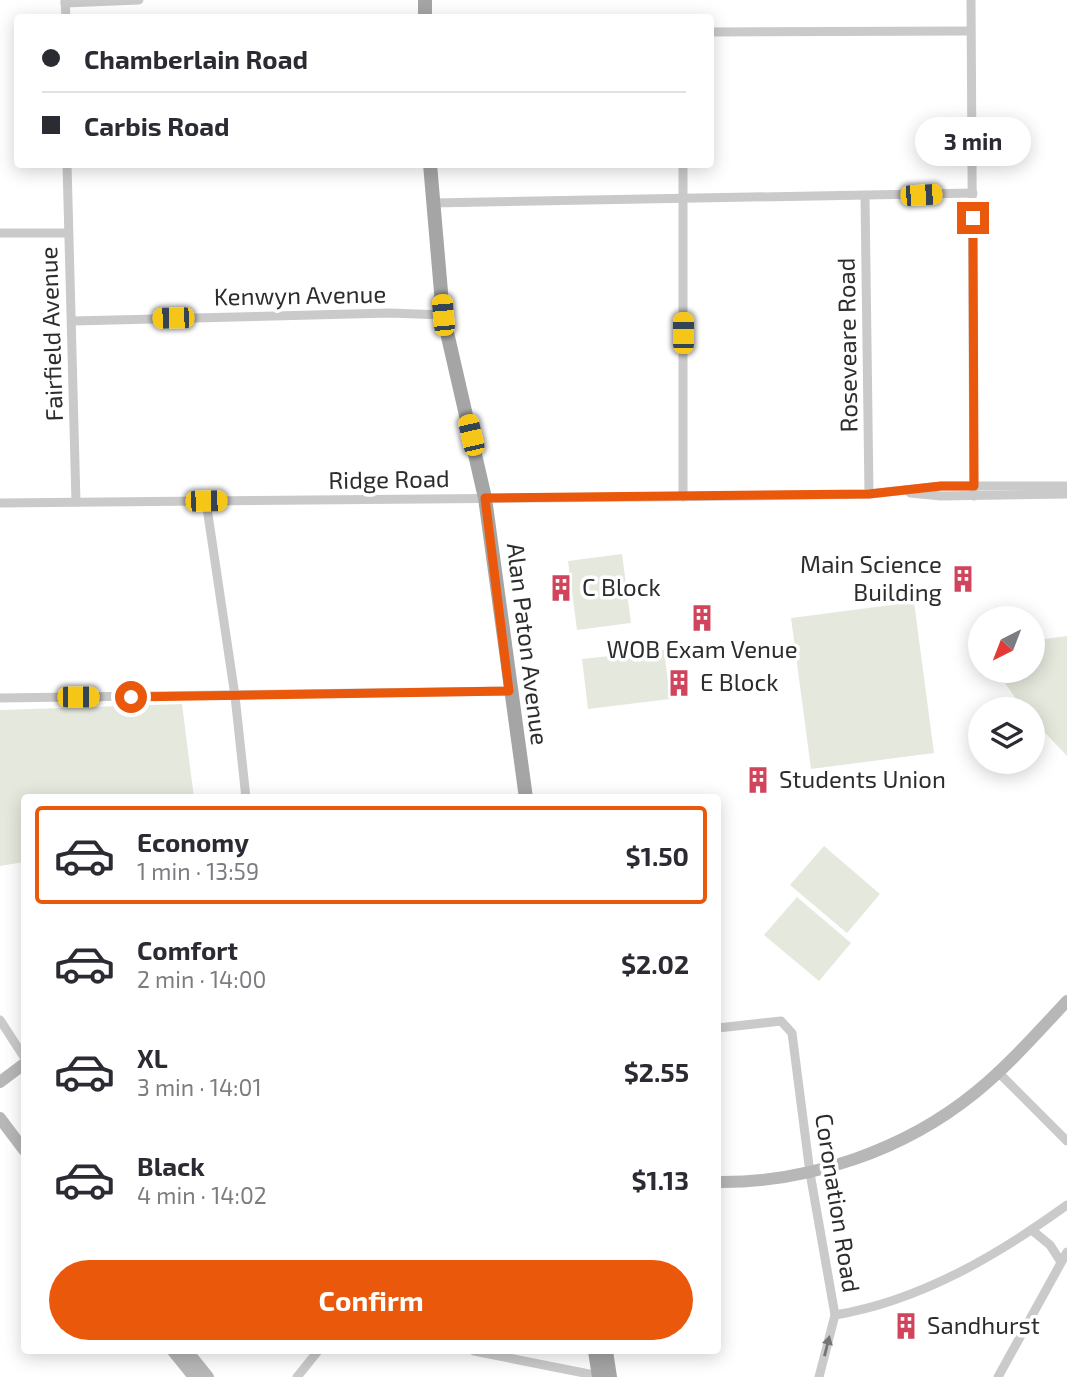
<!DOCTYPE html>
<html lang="en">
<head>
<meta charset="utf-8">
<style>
	:root { --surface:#fff; --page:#f7f7f7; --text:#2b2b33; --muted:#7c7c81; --line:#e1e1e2; --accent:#ea580c }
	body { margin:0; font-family:"Exo 2",sans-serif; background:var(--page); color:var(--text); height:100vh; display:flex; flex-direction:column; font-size:26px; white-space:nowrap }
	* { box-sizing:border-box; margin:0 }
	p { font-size:23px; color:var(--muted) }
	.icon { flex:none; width:38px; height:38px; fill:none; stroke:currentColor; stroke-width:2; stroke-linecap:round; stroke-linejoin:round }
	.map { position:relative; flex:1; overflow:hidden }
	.drawer { position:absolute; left:21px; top:794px; width:700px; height:560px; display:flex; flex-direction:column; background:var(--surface); border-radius:7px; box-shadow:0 4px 18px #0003 }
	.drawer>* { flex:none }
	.hud { position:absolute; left:14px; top:14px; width:700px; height:154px; border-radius:7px; box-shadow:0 4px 18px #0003; display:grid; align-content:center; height:154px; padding:0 28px; background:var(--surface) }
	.needle { width:46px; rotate:222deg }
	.buttons { position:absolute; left:968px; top:606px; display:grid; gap:14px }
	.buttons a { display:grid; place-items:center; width:77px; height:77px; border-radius:50%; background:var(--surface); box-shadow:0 4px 18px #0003; font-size:35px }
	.end { position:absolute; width:32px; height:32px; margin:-16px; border:9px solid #ea580c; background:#fff; box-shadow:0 0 0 4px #fff }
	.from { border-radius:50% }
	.bubble { position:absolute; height:49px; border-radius:24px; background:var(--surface); box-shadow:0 4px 18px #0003; font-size:23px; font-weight:700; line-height:49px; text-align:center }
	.car { position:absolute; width:21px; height:42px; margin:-21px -10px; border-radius:9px; box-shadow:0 0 5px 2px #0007; background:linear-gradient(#f5c518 24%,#345 0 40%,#f5c518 0 76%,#345 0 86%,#f5c518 0) }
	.hud b { display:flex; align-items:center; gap:24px; height:66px; font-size:26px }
	.hud b+b { border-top:2px solid var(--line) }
	.hud i { width:18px; height:18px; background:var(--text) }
	ul { padding:12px 0 0; list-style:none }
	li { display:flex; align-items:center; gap:21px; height:98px; margin:0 14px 10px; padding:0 14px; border:4px solid transparent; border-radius:7px }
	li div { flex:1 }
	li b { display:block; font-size:26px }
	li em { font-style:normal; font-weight:700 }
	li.current { border-color:var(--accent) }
	li>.icon { width:63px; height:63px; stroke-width:1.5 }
	.primary-button { display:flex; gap:14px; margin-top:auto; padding:14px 28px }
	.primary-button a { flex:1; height:80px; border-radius:42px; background:var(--accent); color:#fff; font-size:28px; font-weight:700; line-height:80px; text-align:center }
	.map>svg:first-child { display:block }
	.green { fill:#e5e9dd }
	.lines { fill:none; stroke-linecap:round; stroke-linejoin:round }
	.street { stroke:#cacaca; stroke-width:9 }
	.secondary { stroke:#b7b7b7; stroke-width:12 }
	.primary { stroke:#a5a5a5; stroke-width:14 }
	.oneway { fill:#747474 }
	.route { stroke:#ea580c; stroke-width:9 }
	.labels { text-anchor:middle; stroke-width:7; stroke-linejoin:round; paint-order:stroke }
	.street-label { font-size:24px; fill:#2d2d2d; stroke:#fff }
	.poi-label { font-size:24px; fill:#2d2d2d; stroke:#fff; text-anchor:start }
</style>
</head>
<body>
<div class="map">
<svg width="1067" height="1377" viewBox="0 0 1067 1377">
	<rect width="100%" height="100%" fill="#fff"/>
	<!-- green -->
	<g class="green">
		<polygon points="622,554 631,623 577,630 568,561"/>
		<polygon points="914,602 934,753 811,769 791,618"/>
		<polygon points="1067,636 1067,756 1033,720 1032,709 1023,709 996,670 1032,670 1033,645 1045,639"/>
		<polygon points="664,650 670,699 588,709 582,659"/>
		<polygon points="182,704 194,798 24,798 24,862 0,866 0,710"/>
		<polygon points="824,846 880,894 847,933 790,885"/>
		<polygon points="797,897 851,943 819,981 764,935"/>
	</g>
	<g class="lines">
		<!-- street -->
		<g class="street">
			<polyline points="65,0 66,18"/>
			<polyline points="971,0 974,496"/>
			<polyline points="65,3 139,0"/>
			<polyline points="710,32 970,31"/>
			<polyline points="67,164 76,502"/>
			<polyline points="865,196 869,494"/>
			<polyline points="433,203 973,193"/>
			<polyline points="0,233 68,233"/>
			<polyline points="73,321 390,313 443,315"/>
			<polyline points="910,493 941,496 1067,494"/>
			<polyline points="683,497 683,164"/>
			<polyline points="206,501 235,696 246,798"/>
			<polyline points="0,503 745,496 869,494 941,486 1067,486"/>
			<polyline points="0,698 509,691"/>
			<polyline points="0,1020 24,1057"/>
			<polyline points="718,1028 781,1021 792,1033 810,1173 835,1315 819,1377"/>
			<polyline points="998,1072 1067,1141"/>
			<polyline points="1033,1231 1050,1245 1061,1262"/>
			<path d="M835,1315c85,-14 163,-60 232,-110"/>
			<polyline points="474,1351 599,1376"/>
			<polyline points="297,1377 318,1351"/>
			<polyline points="998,1377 1067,1252"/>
		</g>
		<!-- secondary -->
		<g class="secondary">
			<polyline points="0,1082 24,1064"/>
			<polyline points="0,1118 24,1150"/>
			<path d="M718,1182c91,1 187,-32 258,-90 33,-27 62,-60 91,-91"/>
			<polyline points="173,1351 194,1377"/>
			<polyline points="187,1351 208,1377"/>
		</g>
		<!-- primary -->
		<g class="primary">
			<polyline points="425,0 425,18"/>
			<polyline points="430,164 443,315 485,498 526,798"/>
			<polyline points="595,1351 599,1377"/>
			<polyline points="606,1351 610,1377"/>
		</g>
	</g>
	<!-- one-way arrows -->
	<defs><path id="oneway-solid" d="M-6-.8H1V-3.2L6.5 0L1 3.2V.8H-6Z" transform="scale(1.75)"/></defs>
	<use class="oneway" href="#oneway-solid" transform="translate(827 1346) rotate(-76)"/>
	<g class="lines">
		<!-- route -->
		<polyline class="route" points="131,697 509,691 485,498 869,494 941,486 974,486 973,218"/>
	</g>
	<!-- icons -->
	<defs>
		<symbol id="building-bare" viewBox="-9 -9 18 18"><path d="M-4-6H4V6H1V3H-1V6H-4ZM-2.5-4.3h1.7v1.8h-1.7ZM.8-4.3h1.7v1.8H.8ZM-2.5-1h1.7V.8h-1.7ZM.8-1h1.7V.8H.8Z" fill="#d0445c" stroke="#fff" stroke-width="2.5" paint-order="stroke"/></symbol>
	</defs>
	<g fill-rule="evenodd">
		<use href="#building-bare" x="944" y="560" width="38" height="38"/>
		<use href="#building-bare" x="542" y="569" width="38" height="38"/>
		<use href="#building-bare" x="683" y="599" width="38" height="38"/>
		<use href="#building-bare" x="660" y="664" width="38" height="38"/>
		<use href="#building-bare" x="739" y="761" width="38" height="38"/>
		<use href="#building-bare" x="887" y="1307" width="38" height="38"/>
	</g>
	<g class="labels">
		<!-- street labels -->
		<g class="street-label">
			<text transform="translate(300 296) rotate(-1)" y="8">Kenwyn Avenue</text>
			<text transform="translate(52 334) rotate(-92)" y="8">Fairfield Avenue</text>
			<text transform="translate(848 345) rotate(-91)" y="8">Roseveare Road</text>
			<text transform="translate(389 480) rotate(-1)" y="8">Ridge Road</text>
			<text transform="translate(527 644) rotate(83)" y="8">Alan Paton Avenue</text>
			<text transform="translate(837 1203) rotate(81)" y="8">Coronation Road</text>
		</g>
		<!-- poi labels -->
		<g class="poi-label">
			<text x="942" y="573" text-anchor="end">Main Science<tspan x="942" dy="28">Building</tspan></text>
			<text x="582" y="596">C Block</text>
			<text x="702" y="658" text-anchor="middle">WOB Exam Venue</text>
			<text x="700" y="691">E Block</text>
			<text x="779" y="788">Students Union</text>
			<text x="927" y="1334">Sandhurst</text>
		</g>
	</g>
</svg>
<div class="buttons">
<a><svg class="needle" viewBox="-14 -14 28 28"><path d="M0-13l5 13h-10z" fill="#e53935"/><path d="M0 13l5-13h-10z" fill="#7c7c81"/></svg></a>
<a><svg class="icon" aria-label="layers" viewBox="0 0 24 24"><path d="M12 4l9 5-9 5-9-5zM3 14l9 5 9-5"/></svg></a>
</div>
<i class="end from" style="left:131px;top:697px"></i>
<i class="end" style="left:973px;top:218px"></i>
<div class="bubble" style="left:915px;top:117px;width:116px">3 min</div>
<i class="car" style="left:921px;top:195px;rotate:87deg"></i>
<i class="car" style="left:443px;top:315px;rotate:355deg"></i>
<i class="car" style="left:173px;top:318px;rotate:269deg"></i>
<i class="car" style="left:683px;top:333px;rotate:0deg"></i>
<i class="car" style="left:471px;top:435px;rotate:347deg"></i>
<i class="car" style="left:206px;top:501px;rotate:89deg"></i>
<i class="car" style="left:78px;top:697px;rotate:90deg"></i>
<div class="hud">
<b><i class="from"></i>Chamberlain Road</b>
<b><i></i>Carbis Road</b>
</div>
<section class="drawer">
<ul>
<li class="current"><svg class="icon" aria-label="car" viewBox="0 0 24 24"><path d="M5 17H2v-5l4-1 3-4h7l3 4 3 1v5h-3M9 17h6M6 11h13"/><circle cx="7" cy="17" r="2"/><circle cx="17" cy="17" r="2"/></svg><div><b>Economy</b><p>1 min · 13:59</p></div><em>$1.50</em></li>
<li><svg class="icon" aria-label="car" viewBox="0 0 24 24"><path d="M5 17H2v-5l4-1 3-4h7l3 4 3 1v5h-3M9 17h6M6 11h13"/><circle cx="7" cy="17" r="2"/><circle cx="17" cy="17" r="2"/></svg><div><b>Comfort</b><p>2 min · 14:00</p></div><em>$2.02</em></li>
<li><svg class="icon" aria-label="car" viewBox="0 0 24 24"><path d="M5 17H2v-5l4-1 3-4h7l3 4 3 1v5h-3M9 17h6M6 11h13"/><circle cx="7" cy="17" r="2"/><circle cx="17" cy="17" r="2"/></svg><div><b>XL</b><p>3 min · 14:01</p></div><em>$2.55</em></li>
<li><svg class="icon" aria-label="car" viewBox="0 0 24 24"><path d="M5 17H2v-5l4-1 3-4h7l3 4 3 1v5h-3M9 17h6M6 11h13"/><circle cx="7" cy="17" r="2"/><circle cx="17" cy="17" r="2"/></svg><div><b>Black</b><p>4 min · 14:02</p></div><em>$1.13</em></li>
</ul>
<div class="primary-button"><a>Confirm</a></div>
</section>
</div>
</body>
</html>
